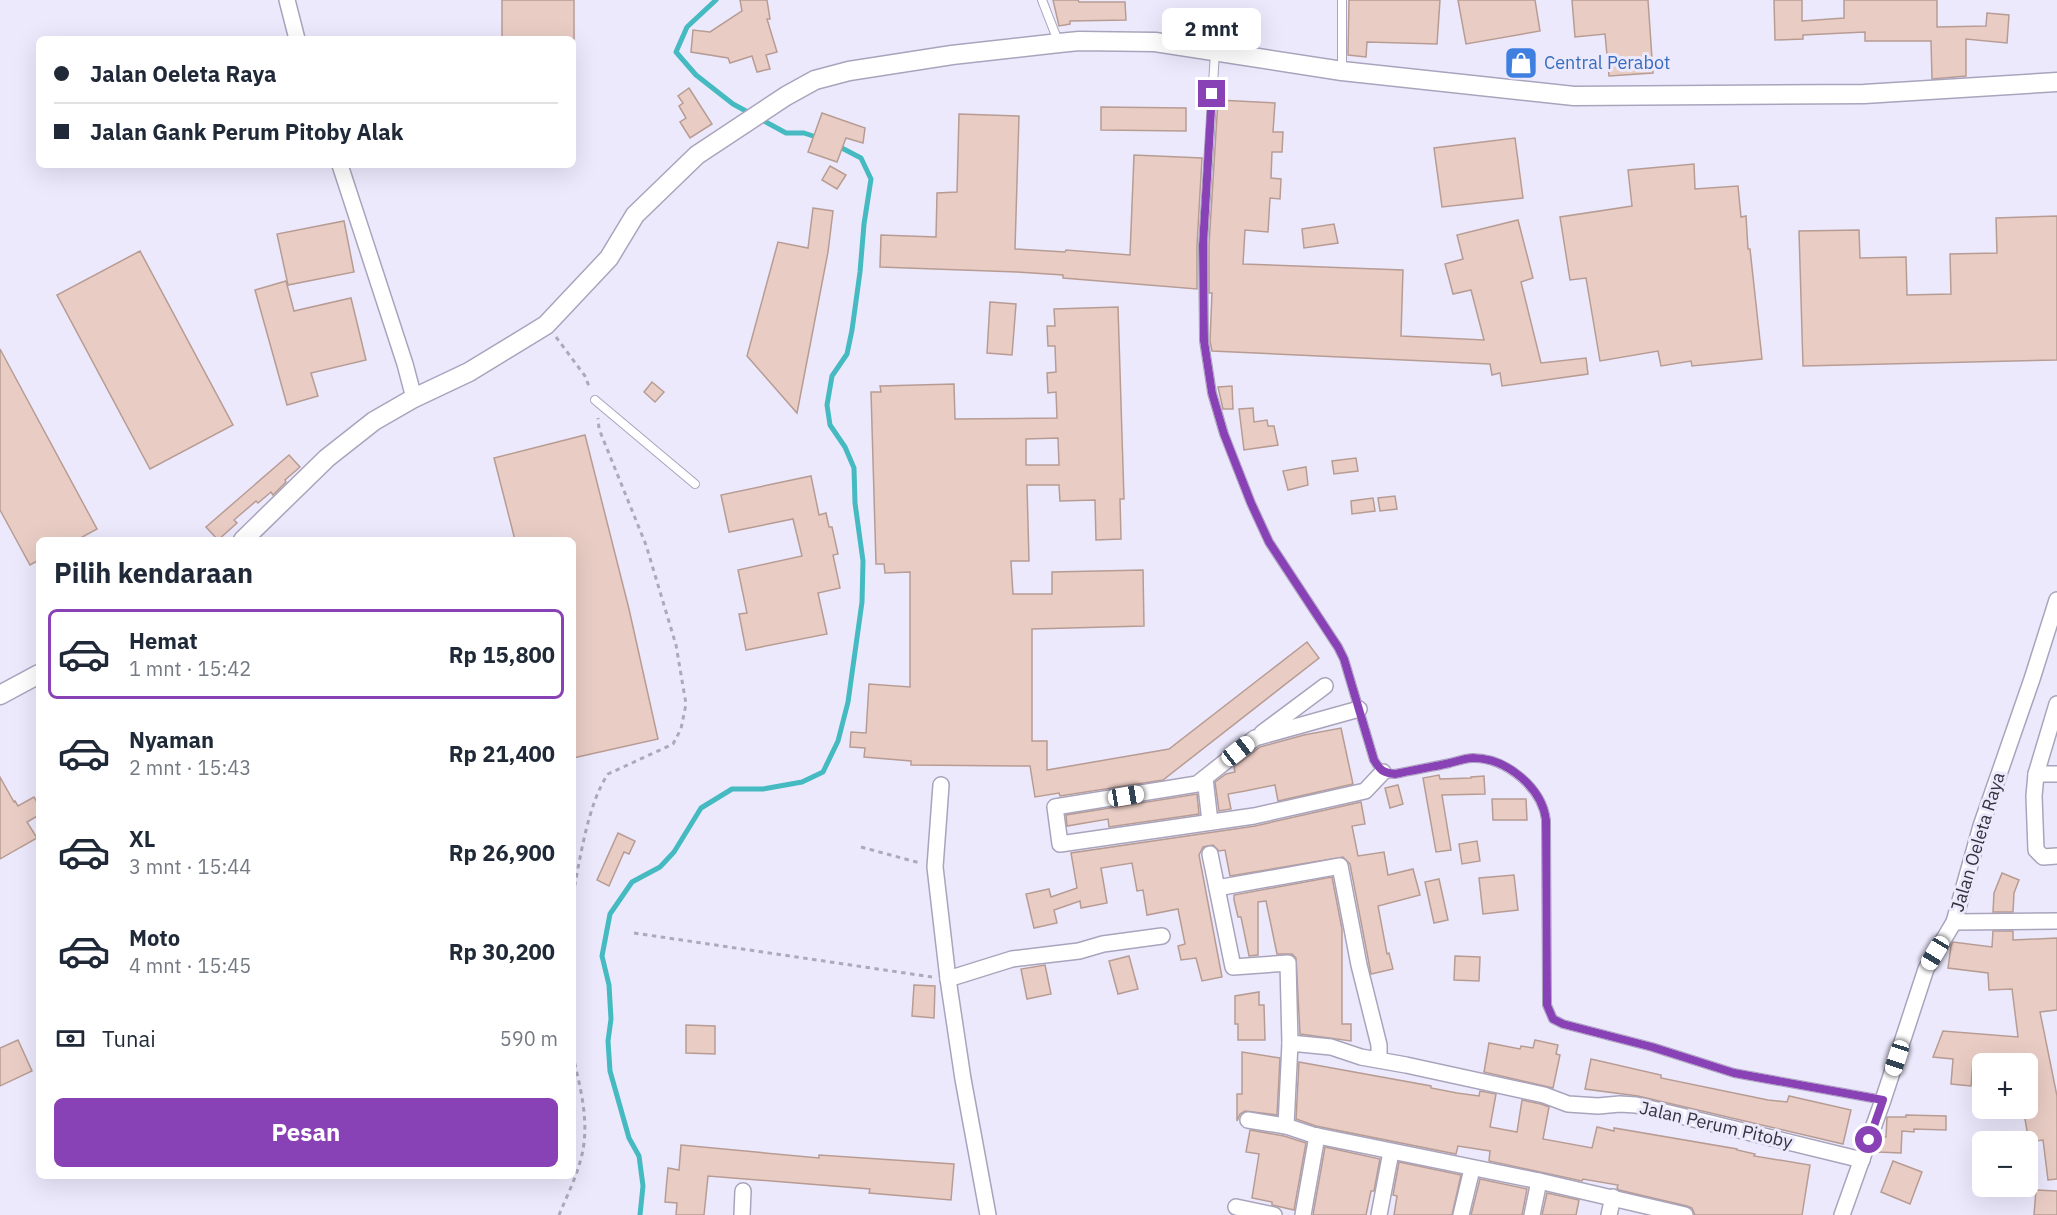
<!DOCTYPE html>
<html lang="id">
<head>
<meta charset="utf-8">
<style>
	:root { --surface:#fff; --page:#f6f6f7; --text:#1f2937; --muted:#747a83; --line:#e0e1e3; --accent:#8942b5 }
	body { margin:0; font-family:"IBM Plex Sans",sans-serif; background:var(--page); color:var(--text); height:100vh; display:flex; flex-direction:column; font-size:22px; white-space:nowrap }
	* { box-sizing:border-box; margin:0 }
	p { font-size:20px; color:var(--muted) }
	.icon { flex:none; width:33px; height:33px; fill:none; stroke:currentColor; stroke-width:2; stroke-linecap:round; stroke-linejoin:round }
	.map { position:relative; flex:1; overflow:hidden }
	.details { position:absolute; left:36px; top:537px; width:540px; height:642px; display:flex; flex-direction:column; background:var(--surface); border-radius:9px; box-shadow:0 6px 24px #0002 }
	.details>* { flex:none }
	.hud { position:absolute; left:36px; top:36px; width:540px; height:132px; border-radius:9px; box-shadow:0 6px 24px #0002; display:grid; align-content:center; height:132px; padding:0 18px; background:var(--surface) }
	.controls { position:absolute; left:1972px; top:1053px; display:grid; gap:12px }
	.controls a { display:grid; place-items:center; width:66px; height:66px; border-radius:9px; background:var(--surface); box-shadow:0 6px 24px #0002; font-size:30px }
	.end { position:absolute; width:27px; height:27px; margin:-14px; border:8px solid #8942b5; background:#fff; box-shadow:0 0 0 3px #fff }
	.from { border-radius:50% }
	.bubble { position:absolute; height:42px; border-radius:9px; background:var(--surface); box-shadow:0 6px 24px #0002; font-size:20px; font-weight:800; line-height:42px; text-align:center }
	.car { position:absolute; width:18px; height:36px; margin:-18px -9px; border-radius:8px; box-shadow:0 0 4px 2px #0007; background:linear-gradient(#fff 24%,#345 0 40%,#fff 0 76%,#345 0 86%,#fff 0) }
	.hud b { display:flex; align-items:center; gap:21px; height:57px; font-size:22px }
	.hud b+b { border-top:2px solid var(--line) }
	.hud i { width:15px; height:15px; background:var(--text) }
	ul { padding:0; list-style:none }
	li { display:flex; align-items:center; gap:18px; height:90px; margin:0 12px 9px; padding:0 6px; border:3px solid transparent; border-radius:9px }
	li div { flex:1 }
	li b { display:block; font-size:22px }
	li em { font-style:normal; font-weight:800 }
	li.on { border-color:var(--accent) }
	li>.icon { width:54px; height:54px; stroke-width:1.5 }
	h2 { padding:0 18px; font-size:27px; line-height:72px }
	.pay { display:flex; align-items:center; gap:15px; height:66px; padding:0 18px; font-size:22px }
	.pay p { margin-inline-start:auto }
	.primary-button { display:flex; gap:12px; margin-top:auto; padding:12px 18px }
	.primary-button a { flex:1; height:69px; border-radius:9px; background:var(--accent); color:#fff; font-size:24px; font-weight:800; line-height:69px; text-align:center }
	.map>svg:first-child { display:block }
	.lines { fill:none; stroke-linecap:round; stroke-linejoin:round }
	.stream { stroke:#45bac0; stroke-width:5 }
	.building { fill:#e9cdc5; stroke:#b79c94; stroke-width:1.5; fill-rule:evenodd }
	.service-casing { stroke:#a9a4bc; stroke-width:10 }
	.minor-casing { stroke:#a9a4bc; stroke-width:18 }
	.tertiary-casing { stroke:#a9a4bc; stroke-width:21 }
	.path { stroke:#aca9ba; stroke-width:3; stroke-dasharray:4.5 4.5; stroke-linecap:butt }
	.service { stroke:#fff; stroke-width:8 }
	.minor { stroke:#fff; stroke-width:15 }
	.tertiary { stroke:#fff; stroke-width:18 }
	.route { stroke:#8942b5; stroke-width:8 }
	.labels { text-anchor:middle; stroke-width:6; stroke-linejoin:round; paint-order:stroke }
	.shop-label { font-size:18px; fill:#366cbe; stroke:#ede9fd; text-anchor:start }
	.street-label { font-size:18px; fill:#34323c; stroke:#ede9fd }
</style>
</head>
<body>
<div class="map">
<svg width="2057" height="1215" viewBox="0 0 2057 1215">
	<rect width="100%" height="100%" fill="#ede9fd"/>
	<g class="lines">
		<!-- stream -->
		<g class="stream">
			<polyline points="716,0 687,27 676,52 696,75 733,104 786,133 804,133 819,138"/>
			<polyline points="640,1215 643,1186 639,1156 629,1138 610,1071 608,1041 611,1019 609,985 602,956 610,914 632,882 660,867 674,852 701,808 732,789 763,789 802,782 823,772 838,741 848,702 862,602 863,561 855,503 854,468 845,447 830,425 827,405 832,376 847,354 852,330 860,272 864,224 871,179 861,158 836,145"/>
		</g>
	</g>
	<!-- building -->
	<g class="building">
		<rect x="502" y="0" width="72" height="39"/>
		<polygon points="740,0 767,0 770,19 767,19 777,52 766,55 770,69 757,72 752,56 730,63 728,58 691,52 693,30 710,32 742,11"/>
		<polygon points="1053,0 1078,0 1079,2 1125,2 1126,20 1070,21 1070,24 1059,26"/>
		<polygon points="1349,0 1440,0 1437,44 1367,42 1366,57 1348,55"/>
		<polygon points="1458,0 1535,0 1540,31 1466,44"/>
		<polygon points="1572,0 1648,0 1653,73 1609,76 1605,34 1575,37"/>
		<polygon points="1774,0 1802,0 1802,21 1844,18 1844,0 1937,0 1937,27 1986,26 1987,13 2009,15 2007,43 1966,39 1966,76 1932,79 1931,41 1865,41 1865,32 1803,35 1803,39 1775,40"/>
		<polygon points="689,88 712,124 690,138 680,122 686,118 679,106 683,103 678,96"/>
		<polygon points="1218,100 1275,103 1273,132 1283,132 1282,152 1272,152 1271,178 1281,179 1280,199 1270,198 1268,232 1245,230 1243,264 1403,270 1401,336 1484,340 1471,290 1453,294 1445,264 1463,259 1457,235 1518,220 1533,278 1521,282 1541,363 1586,358 1588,374 1502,386 1500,373 1492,375 1490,364 1212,351 1210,341 1212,293 1209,293 1209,245"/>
		<polygon points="1101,107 1186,108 1186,131 1101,130"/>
		<polygon points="822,113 865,128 863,143 846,138 837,162 808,152"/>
		<polygon points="959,114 1019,116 1015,249 1065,252 1066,250 1130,255 1134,155 1202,158 1197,245 1197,289 1063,278 1063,275 1017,272 880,267 881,235 936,237 937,193 957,192"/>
		<polygon points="1515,138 1523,198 1442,207 1434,148"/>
		<polygon points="1694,164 1695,189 1738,186 1741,217 1746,216 1748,249 1750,249 1762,359 1692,366 1691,361 1661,366 1658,351 1600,361 1586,278 1570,280 1560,217 1632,206 1628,170"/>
		<polygon points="830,166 846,175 837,189 822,180"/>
		<polygon points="813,208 833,211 828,252 797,413 747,356 778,242 808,248"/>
		<polygon points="2057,216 2057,360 1803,366 1799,231 1859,230 1860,258 1906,257 1907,295 1951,294 1950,254 1997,253 1996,218"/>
		<polygon points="344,221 354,272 288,285 277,234"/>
		<polygon points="1334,224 1338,243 1304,248 1302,229"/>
		<polygon points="140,251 233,425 150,469 57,295"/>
		<polygon points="286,281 294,311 351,298 366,360 311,373 318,396 287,405 255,290"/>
		<polygon points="990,302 1016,304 1012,355 987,353"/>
		<path d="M1118,307l6,192h-4l1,40 -25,1 -1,-40 -35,1 -1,-16h-32l2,76h-18l2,33h39v-22l91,-2 1,56 -112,3v112h15v29l122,-21 138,-107 12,16 -156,122 -103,16 -1,-3 -24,4 -5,-31 -119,-1v-4l-47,-4 1,-9 -15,-1 1,-15 15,1 3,-49 41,3v-115l-25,1 -1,-9h-8l-5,-172h10l-1,-6 74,-2 1,35 102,-1 -1,-26 -8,1 -1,-20 9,-1 -1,-26h-7l-1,-20h8l-1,-17zM1058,438l1,27h-33v-26z"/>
		<polygon points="0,349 97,529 77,540 39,540 39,560 30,565 0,510"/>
		<polygon points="652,382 664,392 655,402 644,392"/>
		<polygon points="1232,386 1233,409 1223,409 1218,387"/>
		<polygon points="1253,408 1254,422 1267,420 1268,426 1274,426 1278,445 1244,450 1239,409"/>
		<polygon points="585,435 629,609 658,739 573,758 573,540 515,540 494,458"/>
		<polygon points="289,455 300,467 285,480 286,482 273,495 271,492 258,503 256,501 234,520 237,523 218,540 206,527"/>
		<polygon points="1356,458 1358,471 1334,474 1332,461"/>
		<polygon points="1306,467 1308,485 1288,490 1283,471"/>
		<polygon points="811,476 819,515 826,513 829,527 832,527 838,554 833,555 840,588 818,593 827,634 746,650 739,614 747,613 738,570 802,556 793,519 729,532 721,495"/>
		<polygon points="1395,496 1397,509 1380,511 1378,498"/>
		<polygon points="1373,498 1375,511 1352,514 1351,501"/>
		<polygon points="1341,728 1353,784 1278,801 1275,785 1245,791 1228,794 1231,809 1219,811 1215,782 1226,774 1235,772 1234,767 1260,747 1304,735"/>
		<polygon points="1439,775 1440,779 1471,778 1471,777 1484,776 1485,794 1442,795 1451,850 1436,852 1423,778"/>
		<polygon points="0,777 14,802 15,801 18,806 34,797 39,806 39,815 27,822 37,838 0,859"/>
		<polygon points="1398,785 1403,804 1390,808 1385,788"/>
		<polygon points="1197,794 1199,814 1109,827 1108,819 1067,826 1066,815"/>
		<polygon points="1492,799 1526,799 1527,820 1493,820"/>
		<polygon points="1361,802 1365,824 1352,826 1358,856 1384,852 1388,875 1413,869 1420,895 1378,906 1387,954 1389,953 1393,969 1371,974 1350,864 1343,857 1230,876 1225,850 1219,851 1213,845 1203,847 1199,855 1222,977 1202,981 1196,958 1181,960 1178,946 1185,944 1178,909 1147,915 1143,890 1137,891 1132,863 1101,868 1107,903 1081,908 1080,901 1054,910 1057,923 1034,928 1026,894 1049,889 1051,897 1077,888 1071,853 1255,826"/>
		<polygon points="618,833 635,841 629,854 624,852 609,886 597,880"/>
		<polygon points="1477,841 1480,861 1462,864 1459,844"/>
		<polygon points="2002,873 2019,880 2014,893 2013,912 1993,912 1994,893"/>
		<polygon points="1514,875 1518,910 1483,914 1479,878"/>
		<polygon points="1332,877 1342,929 1342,1024 1351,1024 1351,1041 1300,1034 1296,958 1292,954 1277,954 1266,901 1258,902 1258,955 1249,956 1241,917 1238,917 1234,900 1234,895"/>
		<polygon points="1439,879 1448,920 1434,923 1425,882"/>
		<polygon points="1993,931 2013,931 2013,940 2057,938 2057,1010 2040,1012 2057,1096 2057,1179 2048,1180 2043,1140 2029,1142 2023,1108 2028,1108 2028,1064 1973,1060 1971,1086 1951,1084 1953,1059 1933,1057 1943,1031 2018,1037 2012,989 1989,990 1988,973 1948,968 1951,946 1953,942 1992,947"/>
		<polygon points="1129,956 1138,989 1118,994 1109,961"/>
		<polygon points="1455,956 1480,957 1479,981 1454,980"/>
		<polygon points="1045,965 1051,994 1027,999 1021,969"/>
		<polygon points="914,985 935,986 934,1018 912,1016"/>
		<polygon points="1259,992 1259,1005 1264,1005 1265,1040 1238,1040 1238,1024 1235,1024 1235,996"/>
		<polygon points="686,1025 715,1026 715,1054 686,1053"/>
		<polygon points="18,1040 32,1071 0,1086 0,1048"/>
		<polygon points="1535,1040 1558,1045 1556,1054 1560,1055 1553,1088 1484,1072 1489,1043 1520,1049 1521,1046 1533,1048"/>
		<polygon points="1242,1052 1280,1058 1277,1115 1245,1111 1240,1114 1237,1121 1237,1094 1242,1094"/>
		<polygon points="1591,1059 1661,1075 1661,1078 1768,1100 1787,1102 1789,1096 1851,1110 1843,1144 1638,1096 1585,1089"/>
		<polygon points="1299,1062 1431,1086 1431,1088 1457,1093 1479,1096 1480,1091 1496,1094 1490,1127 1517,1132 1522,1100 1541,1104 1549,1107 1543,1139 1592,1148 1597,1127 1614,1131 1614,1128 1737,1149 1737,1150 1755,1154 1754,1156 1810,1165 1802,1215 1695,1215 1692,1208 1687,1206 1619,1190 1617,1188 1618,1185 1583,1179 1582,1181 1489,1161 1490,1151 1458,1146 1456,1154 1316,1126 1296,1119"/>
		<polygon points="1906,1115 1946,1116 1946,1130 1914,1129 1914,1132 1902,1131 1901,1153 1877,1152 1880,1137 1886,1137 1887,1117 1906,1117"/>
		<polygon points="1250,1130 1284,1136 1306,1143 1294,1210 1272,1205 1272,1202 1252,1198 1259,1154 1246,1152"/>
		<polygon points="681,1145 819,1158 819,1155 954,1164 951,1200 869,1193 870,1189 708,1176 704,1215 676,1215 677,1203 665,1202 666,1190 668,1168 679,1170"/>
		<polygon points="1325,1147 1380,1159 1374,1191 1371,1191 1366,1215 1313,1215"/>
		<polygon points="1893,1161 1922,1172 1910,1204 1881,1192"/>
		<polygon points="1399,1162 1461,1175 1452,1215 1394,1215 1397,1196 1393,1195"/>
		<polygon points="1480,1179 1527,1189 1522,1215 1471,1215"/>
		<polygon points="2036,1190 2057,1191 2057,1215 2034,1215"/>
		<polygon points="1547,1193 1579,1200 1576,1215 1542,1215"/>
	</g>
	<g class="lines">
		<defs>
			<g id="service">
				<polyline points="1042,0 1058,41"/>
				<polyline points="1342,0 1342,69"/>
				<path d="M1215,52l-12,193 1,96 8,52 12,41 27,69 18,39 69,105 6,12 30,101c6,10 9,14 21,14 18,-4 37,-7 55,-11 7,-2 16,-5 23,-5 33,0 69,30 73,62l1,185 6,14 10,5 89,23 82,26 149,27"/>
				<polyline points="595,400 695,484"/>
			</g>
			<g id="minor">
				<polyline points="287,0 297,39"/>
				<polyline points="340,165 405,364 414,398"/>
				<polyline points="2057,704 2036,774 2034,796 2036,850 2043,857 2057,856"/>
				<polyline points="1359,709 1255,738 1197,784 1055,807 1060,844 1254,816 1365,791 1383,772"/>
				<polyline points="1262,733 1325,686"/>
				<polyline points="2036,774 2057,774"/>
				<polyline points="1205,778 1210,822"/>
				<polyline points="941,785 935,867 948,979 963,1079 988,1215"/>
				<polyline points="1210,854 1233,967 1288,963 1290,1043"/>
				<polyline points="1217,888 1340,866 1359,965 1379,1045 1379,1060"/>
				<polyline points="1954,922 2057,921"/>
				<polyline points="948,979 1012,959 1079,951 1103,944 1162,936"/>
				<polyline points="1248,1120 1286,1126 1313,1135 1539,1181 1685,1215"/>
				<polyline points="1286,1126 1290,1043 1331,1047 1361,1057 1406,1065 1544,1095 1568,1104 1598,1106 1620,1104 1636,1105 1862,1160"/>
				<polyline points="1236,1207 1274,1215"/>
				<polyline points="742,1215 743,1191"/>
				<polyline points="1303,1215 1317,1136"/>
				<polyline points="1379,1215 1391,1152"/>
				<polyline points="1461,1215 1472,1169"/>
				<polyline points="1532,1215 1539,1181"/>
				<polyline points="1609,1215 1613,1197"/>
				<polyline points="1842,1215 1883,1100 1926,969 1954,922 1981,826 2032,679 2057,600"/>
			</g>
			<g id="tertiary">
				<polyline points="243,540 327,458 374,421 414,398 469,372 546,325 609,258 635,215 697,155 786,96 815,80 849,71 952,55 1059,43 1079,41 1155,42 1342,71 1574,96 1864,94 2057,82"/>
				<polyline points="0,695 39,674"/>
			</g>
		</defs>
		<!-- service casing -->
		<use href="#service" class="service-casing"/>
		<!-- minor casing -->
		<use href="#minor" class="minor-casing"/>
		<!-- tertiary casing -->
		<use href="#tertiary" class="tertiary-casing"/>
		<!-- path -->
		<g class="path">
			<polyline points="556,337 585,376 590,389"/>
			<polyline points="861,847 920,863"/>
			<path d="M573,895c7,-36 15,-92 35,-121l65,-30 8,-15 5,-25 -10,-59 -30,-100 -47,-116 -1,-11"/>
			<polyline points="634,933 932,977"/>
			<path d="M559,1215c7,-17 16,-35 21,-53 11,-36 1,-71 -7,-106"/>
		</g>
		<!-- service -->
		<use href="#service" class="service"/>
		<!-- minor -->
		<use href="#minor" class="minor"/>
		<!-- tertiary -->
		<use href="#tertiary" class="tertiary"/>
	</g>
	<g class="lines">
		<!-- route -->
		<path class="route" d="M1212,94l-9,151 1,96 8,52 12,41 27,69 18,39 69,105 6,12 30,101c6,10 9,13 21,14 18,-4 37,-7 55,-11 7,-2 16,-5 23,-5 34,0 69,30 73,62l1,185 6,14 10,5 89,23 82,26 149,27 -14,40"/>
	</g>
	<!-- icons -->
	<defs>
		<symbol id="shop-square" viewBox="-11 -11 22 22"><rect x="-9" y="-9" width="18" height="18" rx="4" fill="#3f7fe0" stroke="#ede9fd"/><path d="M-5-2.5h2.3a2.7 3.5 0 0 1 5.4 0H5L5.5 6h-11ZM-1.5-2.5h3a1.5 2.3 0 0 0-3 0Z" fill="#fff"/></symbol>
	</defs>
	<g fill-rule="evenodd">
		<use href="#shop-square" x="1502" y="44" width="38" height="38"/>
	</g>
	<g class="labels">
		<!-- shop labels -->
		<g class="shop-label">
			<text x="1544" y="69">Central Perabot</text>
		</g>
		<!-- street labels -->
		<g class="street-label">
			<text transform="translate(1978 842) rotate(-73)" y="6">Jalan Oeleta Raya</text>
			<text transform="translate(1716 1125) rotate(13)" y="6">Jalan Perum Pitoby</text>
		</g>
	</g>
</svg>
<div class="controls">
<a>+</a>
<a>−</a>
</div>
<i class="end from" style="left:1869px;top:1140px"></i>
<i class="end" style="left:1212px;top:94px"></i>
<div class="bubble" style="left:1162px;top:8px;width:99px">2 mnt</div>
<i class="car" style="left:1238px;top:751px;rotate:52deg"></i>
<i class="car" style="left:1126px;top:796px;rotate:81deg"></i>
<i class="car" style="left:1935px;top:953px;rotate:211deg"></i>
<i class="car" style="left:1897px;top:1058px;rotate:198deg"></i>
<div class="hud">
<b><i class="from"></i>Jalan Oeleta Raya</b>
<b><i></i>Jalan Gank Perum Pitoby Alak</b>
</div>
<section class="details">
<h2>Pilih kendaraan</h2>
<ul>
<li class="on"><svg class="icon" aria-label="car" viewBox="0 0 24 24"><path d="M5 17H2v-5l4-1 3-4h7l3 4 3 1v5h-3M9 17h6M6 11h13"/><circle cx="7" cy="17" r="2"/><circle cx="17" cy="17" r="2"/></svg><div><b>Hemat</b><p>1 mnt · 15:42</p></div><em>Rp 15,800</em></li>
<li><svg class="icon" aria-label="car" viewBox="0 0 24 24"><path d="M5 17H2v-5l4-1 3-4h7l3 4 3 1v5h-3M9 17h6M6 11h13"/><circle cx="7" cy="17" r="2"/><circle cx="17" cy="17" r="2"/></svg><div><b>Nyaman</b><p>2 mnt · 15:43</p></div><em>Rp 21,400</em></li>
<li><svg class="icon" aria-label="car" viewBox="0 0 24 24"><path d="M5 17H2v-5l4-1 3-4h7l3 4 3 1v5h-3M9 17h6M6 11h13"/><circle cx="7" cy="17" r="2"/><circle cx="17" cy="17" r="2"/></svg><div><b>XL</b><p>3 mnt · 15:44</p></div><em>Rp 26,900</em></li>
<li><svg class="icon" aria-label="car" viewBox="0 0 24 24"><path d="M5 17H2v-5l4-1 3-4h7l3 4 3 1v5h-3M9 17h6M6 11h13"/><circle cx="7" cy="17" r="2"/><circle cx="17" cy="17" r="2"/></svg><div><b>Moto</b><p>4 mnt · 15:45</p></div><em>Rp 30,200</em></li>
</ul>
<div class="pay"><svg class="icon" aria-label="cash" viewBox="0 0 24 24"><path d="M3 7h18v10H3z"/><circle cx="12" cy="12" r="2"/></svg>Tunai<p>590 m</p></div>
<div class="primary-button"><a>Pesan</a></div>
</section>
</div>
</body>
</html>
